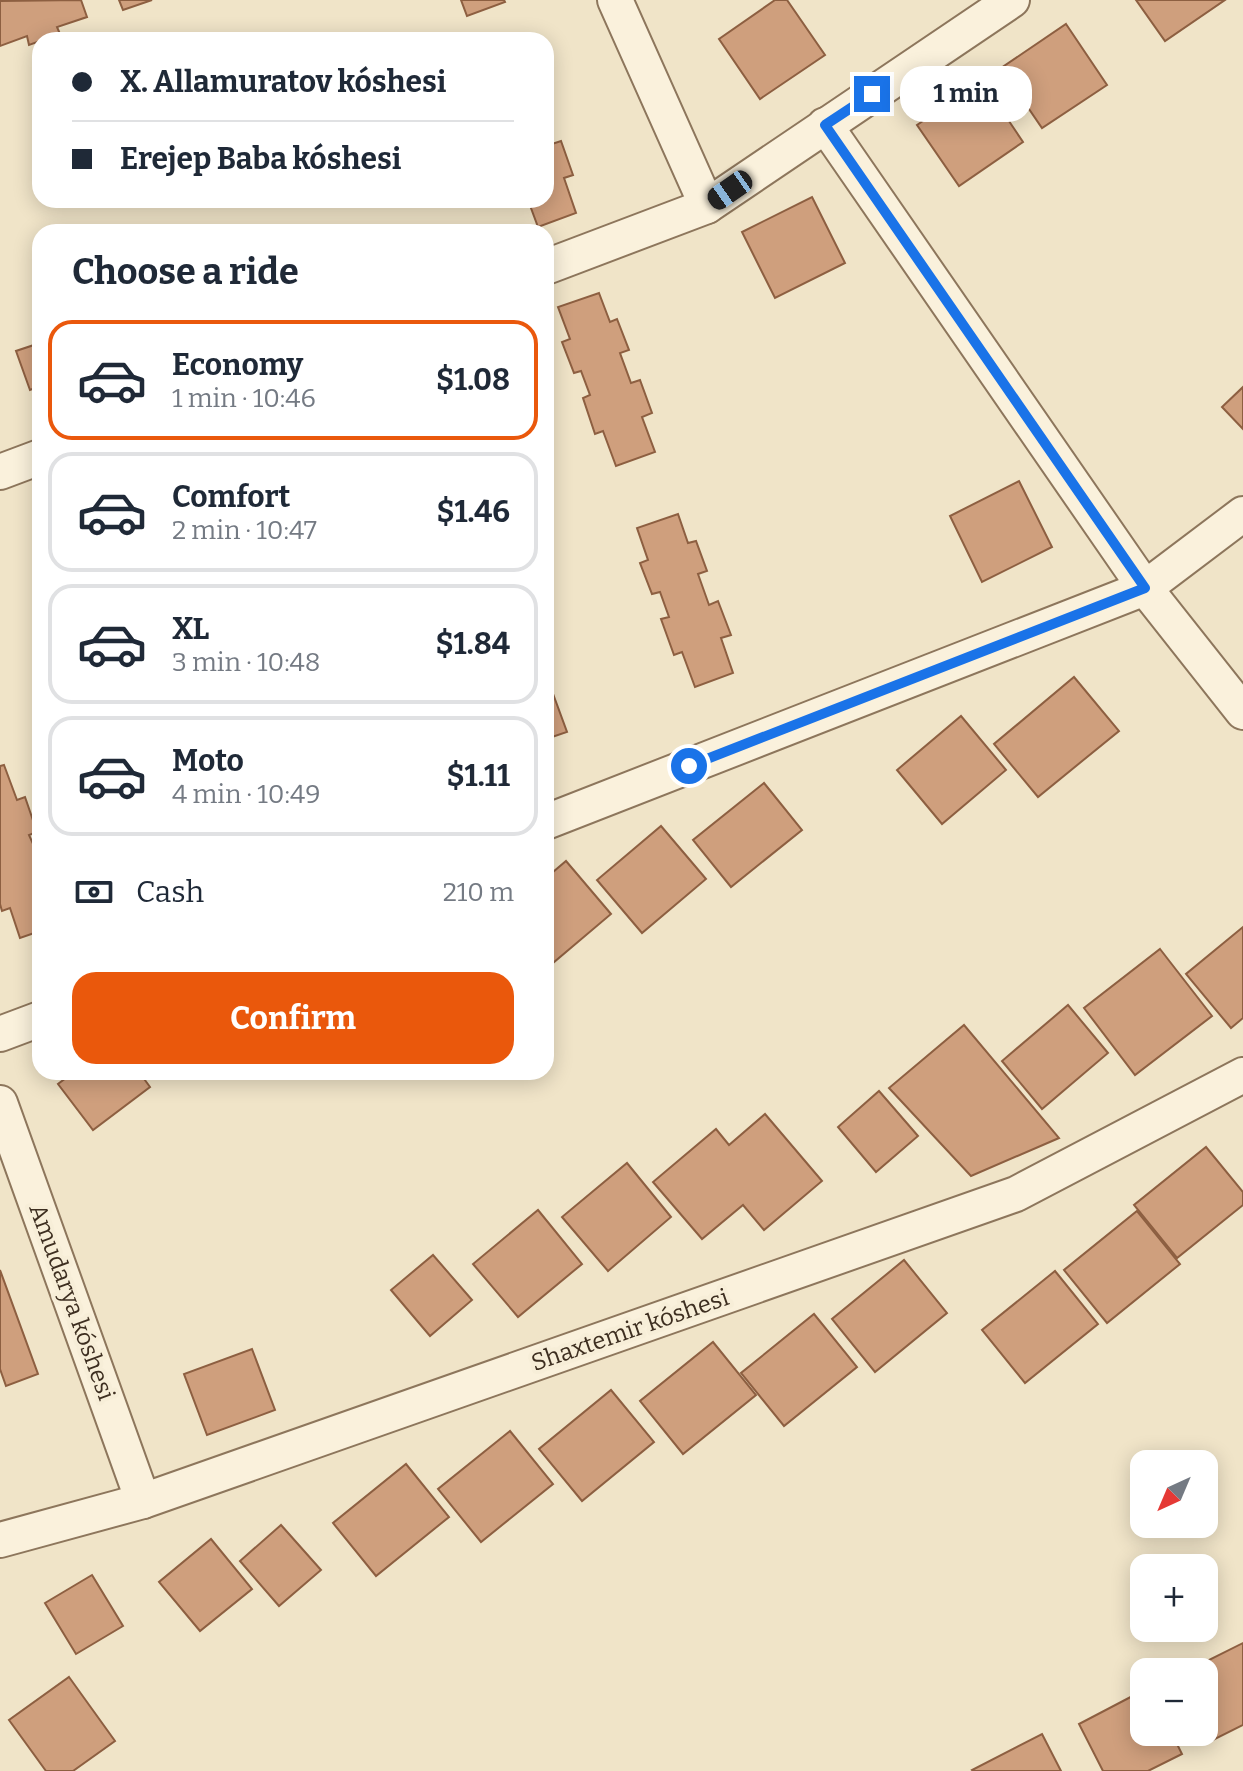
<!DOCTYPE html>
<html lang="en">
<head>
<meta charset="utf-8">
<style>
	:root { --surface:#fff; --page:#f6f6f7; --text:#1f2937; --muted:#747a83; --line:#e0e1e3; --accent:#ea580c }
	body { margin:0; font-family:Bitter,serif; background:var(--page); color:var(--text); height:100vh; display:flex; flex-direction:column; font-size:30px; white-space:nowrap }
	* { box-sizing:border-box; margin:0 }
	p { font-size:26px; color:var(--muted) }
	.icon { flex:none; width:44px; height:44px; fill:none; stroke:currentColor; stroke-width:2; stroke-linecap:round; stroke-linejoin:round }
	.map { position:relative; flex:1; overflow:hidden }
	.side { position:absolute; left:32px; top:224px; width:522px; height:856px; display:flex; flex-direction:column; background:var(--surface); border-radius:24px; box-shadow:0 4px 20px #0003 }
	.side>* { flex:none }
	.banner { position:absolute; left:32px; top:32px; width:522px; height:176px; border-radius:24px; box-shadow:0 4px 20px #0003; display:grid; align-content:center; height:176px; padding:0 40px; background:var(--surface) }
	.needle { width:52px; rotate:224deg }
	.buttons { position:absolute; left:1130px; top:1450px; display:grid; gap:16px }
	.buttons a { display:grid; place-items:center; width:88px; height:88px; border-radius:16px; background:var(--surface); box-shadow:0 4px 20px #0003; font-size:40px }
	.end { position:absolute; width:36px; height:36px; margin:-18px; border:10px solid #1a73e8; background:#fff; box-shadow:0 0 0 4px #fff }
	.from { border-radius:50% }
	.bubble { position:absolute; height:56px; border-radius:24px; background:var(--surface); box-shadow:0 4px 20px #0003; font-size:26px; font-weight:700; line-height:56px; text-align:center }
	.car { position:absolute; width:24px; height:48px; margin:-24px -12px; border-radius:10px; box-shadow:0 0 6px 2px #0007; background:linear-gradient(#222 24%,#8ab4d8 0 40%,#222 0 76%,#8ab4d8 0 86%,#222 0) }
	.banner b { display:flex; align-items:center; gap:28px; height:76px; font-size:30px }
	.banner b+b { border-top:2px solid var(--line) }
	.banner i { width:20px; height:20px; background:var(--text) }
	ul { padding:0; list-style:none }
	li { display:flex; align-items:center; gap:24px; height:120px; margin:0 16px 12px; padding:0 24px; border:4px solid var(--line); border-radius:24px }
	li div { flex:1 }
	li b { display:block; font-size:30px }
	li em { font-style:normal; font-weight:700 }
	li.active { border-color:var(--accent) }
	li>.icon { width:72px; height:72px; stroke-width:1.5 }
	h2 { padding:0 40px; font-size:36px; line-height:96px }
	.pay { display:flex; align-items:center; gap:20px; height:88px; padding:0 40px; font-size:30px }
	.pay p { margin-inline-start:auto }
	.button { display:flex; gap:16px; margin-top:auto; padding:16px 40px }
	.button a { flex:1; height:92px; border-radius:24px; background:var(--accent); color:#fff; font-size:32px; font-weight:700; line-height:92px; text-align:center }
	.map>svg:first-child { display:block }
	.building { fill:#cf9f7d; stroke:#8d5f41; stroke-width:2 }
	.lines { fill:none; stroke-linecap:round; stroke-linejoin:round }
	.minor-casing { stroke:#8d765c; stroke-width:38 }
	.minor { stroke:#faf1dc; stroke-width:34 }
	.route { stroke:#1a73e8; stroke-width:10 }
	.labels { text-anchor:middle; stroke-width:8; stroke-linejoin:round; paint-order:stroke }
	.street-label { font-size:24px; fill:#3d2e20; stroke:#f7eed8 }
</style>
</head>
<body>
<div class="map">
<svg width="1243" height="1771" viewBox="0 0 1243 1771">
	<rect width="100%" height="100%" fill="#f0e4c8"/>
	<!-- building -->
	<g class="building">
		<polygon points="81,0 87,17 57,27 60,34 29,45 27,36 0,46 0,1"/>
		<polygon points="119,0 152,0 123,10"/>
		<polygon points="461,0 504,0 505,2 467,16"/>
		<polygon points="775,0 787,0 825,55 760,99 719,39"/>
		<polygon points="1136,0 1225,0 1165,41"/>
		<polygon points="1066,24 1107,85 1042,128 1001,68"/>
		<polygon points="982,81 1023,142 959,186 917,125"/>
		<polygon points="546,127 552,144 561,141 573,175 564,178 576,213 538,227 528,200 546,200"/>
		<polygon points="812,197 845,263 775,298 742,232"/>
		<polygon points="599,293 610,322 617,319 629,350 620,353 631,383 640,380 652,413 642,417 655,452 616,466 603,431 595,434 583,398 590,395 581,371 574,373 562,342 570,339 558,307"/>
		<polygon points="40,343 40,386 30,390 16,351"/>
		<polygon points="1243,387 1243,429 1222,407"/>
		<polygon points="1019,481 1052,547 982,582 950,516"/>
		<polygon points="678,514 688,543 696,541 707,571 698,574 709,605 718,601 731,635 721,638 733,673 695,687 682,652 674,655 661,619 669,617 660,592 652,594 640,563 648,560 637,528"/>
		<polygon points="1074,677 1119,731 1038,797 994,744"/>
		<polygon points="552,691 567,732 546,739 546,693"/>
		<polygon points="961,716 1006,770 942,824 897,770"/>
		<polygon points="4,765 17,800 25,797 37,832 29,835 40,859 40,931 20,938 10,908 2,911 0,904 0,766"/>
		<polygon points="764,783 802,830 731,887 693,840"/>
		<polygon points="661,826 706,879 642,933 597,880"/>
		<polygon points="566,861 611,914 547,968 546,878"/>
		<polygon points="1243,927 1243,1018 1231,1028 1186,974"/>
		<polygon points="1160,949 1212,1016 1135,1075 1084,1008"/>
		<polygon points="1068,1005 1108,1053 1042,1109 1002,1061"/>
		<polygon points="964,1025 1059,1138 971,1176 889,1088"/>
		<polygon points="74,1072 139,1072 150,1087 93,1130 58,1084"/>
		<polygon points="879,1091 918,1136 876,1172 838,1127"/>
		<polygon points="765,1114 822,1181 764,1230 743,1205 702,1239 653,1182 716,1129 729,1145"/>
		<polygon points="1206,1147 1243,1192 1243,1205 1177,1258 1134,1205"/>
		<polygon points="627,1163 671,1217 608,1271 562,1217"/>
		<polygon points="538,1210 582,1264 518,1317 473,1264"/>
		<polygon points="1137,1211 1180,1264 1107,1323 1064,1270"/>
		<polygon points="433,1255 472,1300 430,1336 391,1290"/>
		<polygon points="904,1260 947,1313 875,1372 832,1319"/>
		<polygon points="0,1270 38,1374 6,1386 0,1369"/>
		<polygon points="1055,1271 1098,1324 1025,1383 982,1330"/>
		<polygon points="814,1314 857,1367 784,1426 741,1373"/>
		<polygon points="713,1342 756,1395 683,1454 640,1401"/>
		<polygon points="252,1349 275,1410 207,1435 184,1374"/>
		<polygon points="611,1390 654,1442 582,1501 539,1449"/>
		<polygon points="510,1431 553,1484 481,1542 438,1489"/>
		<polygon points="406,1464 449,1517 376,1576 333,1523"/>
		<polygon points="281,1525 321,1570 279,1606 240,1561"/>
		<polygon points="211,1539 252,1589 200,1631 159,1582"/>
		<polygon points="92,1575 123,1626 76,1654 45,1603"/>
		<polygon points="1243,1643 1243,1725 1207,1743 1201,1732 1204,1672 1185,1672"/>
		<polygon points="69,1677 115,1741 73,1771 46,1771 9,1720"/>
		<polygon points="1144,1690 1144,1732 1171,1732 1182,1754 1148,1771 1103,1771 1079,1724"/>
		<polygon points="1042,1734 1061,1771 973,1771 972,1770"/>
	</g>
	<g class="lines">
		<defs>
			<g id="minor">
				<polyline points="615,0 707,206"/>
				<polyline points="825,125 1145,588 1243,712"/>
				<polyline points="546,267 707,206 1012,0"/>
				<polyline points="0,472 40,457"/>
				<polyline points="546,822 1145,588 1243,514"/>
				<polyline points="0,1034 40,1019"/>
				<polyline points="0,1103 143,1501"/>
				<polyline points="0,1540 143,1501 1016,1194 1243,1075"/>
			</g>
		</defs>
		<!-- minor casing -->
		<use href="#minor" class="minor-casing"/>
		<!-- minor -->
		<use href="#minor" class="minor"/>
	</g>
	<g class="lines">
		<!-- route -->
		<polyline class="route" points="689,766 1145,588 825,125 872,94"/>
	</g>
	<g class="labels">
		<!-- street labels -->
		<g class="street-label">
			<text transform="translate(72 1302) rotate(70)" y="8">Amudarya kóshesi</text>
			<text transform="translate(630 1330) rotate(-19)" y="8">Shaxtemir kóshesi</text>
		</g>
	</g>
</svg>
<div class="buttons">
<a><svg class="needle" viewBox="-14 -14 28 28"><path d="M0-13l5 13h-10z" fill="#e53935"/><path d="M0 13l5-13h-10z" fill="#747a83"/></svg></a>
<a>+</a>
<a>−</a>
</div>
<i class="end from" style="left:689px;top:766px"></i>
<i class="end" style="left:872px;top:94px"></i>
<div class="bubble" style="left:900px;top:66px;width:132px">1 min</div>
<i class="car" style="left:730px;top:190px;rotate:235deg"></i>
<div class="banner">
<b><i class="from"></i>X. Allamuratov kóshesi</b>
<b><i></i>Erejep Baba kóshesi</b>
</div>
<section class="side">
<h2>Choose a ride</h2>
<ul>
<li class="active"><svg class="icon" aria-label="car" viewBox="0 0 24 24"><path d="M5 17H2v-5l4-1 3-4h7l3 4 3 1v5h-3M9 17h6M6 11h13"/><circle cx="7" cy="17" r="2"/><circle cx="17" cy="17" r="2"/></svg><div><b>Economy</b><p>1 min · 10:46</p></div><em>$1.08</em></li>
<li><svg class="icon" aria-label="car" viewBox="0 0 24 24"><path d="M5 17H2v-5l4-1 3-4h7l3 4 3 1v5h-3M9 17h6M6 11h13"/><circle cx="7" cy="17" r="2"/><circle cx="17" cy="17" r="2"/></svg><div><b>Comfort</b><p>2 min · 10:47</p></div><em>$1.46</em></li>
<li><svg class="icon" aria-label="car" viewBox="0 0 24 24"><path d="M5 17H2v-5l4-1 3-4h7l3 4 3 1v5h-3M9 17h6M6 11h13"/><circle cx="7" cy="17" r="2"/><circle cx="17" cy="17" r="2"/></svg><div><b>XL</b><p>3 min · 10:48</p></div><em>$1.84</em></li>
<li><svg class="icon" aria-label="car" viewBox="0 0 24 24"><path d="M5 17H2v-5l4-1 3-4h7l3 4 3 1v5h-3M9 17h6M6 11h13"/><circle cx="7" cy="17" r="2"/><circle cx="17" cy="17" r="2"/></svg><div><b>Moto</b><p>4 min · 10:49</p></div><em>$1.11</em></li>
</ul>
<div class="pay"><svg class="icon" aria-label="cash" viewBox="0 0 24 24"><path d="M3 7h18v10H3z"/><circle cx="12" cy="12" r="2"/></svg>Cash<p>210 m</p></div>
<div class="button"><a>Confirm</a></div>
</section>
</div>
</body>
</html>
